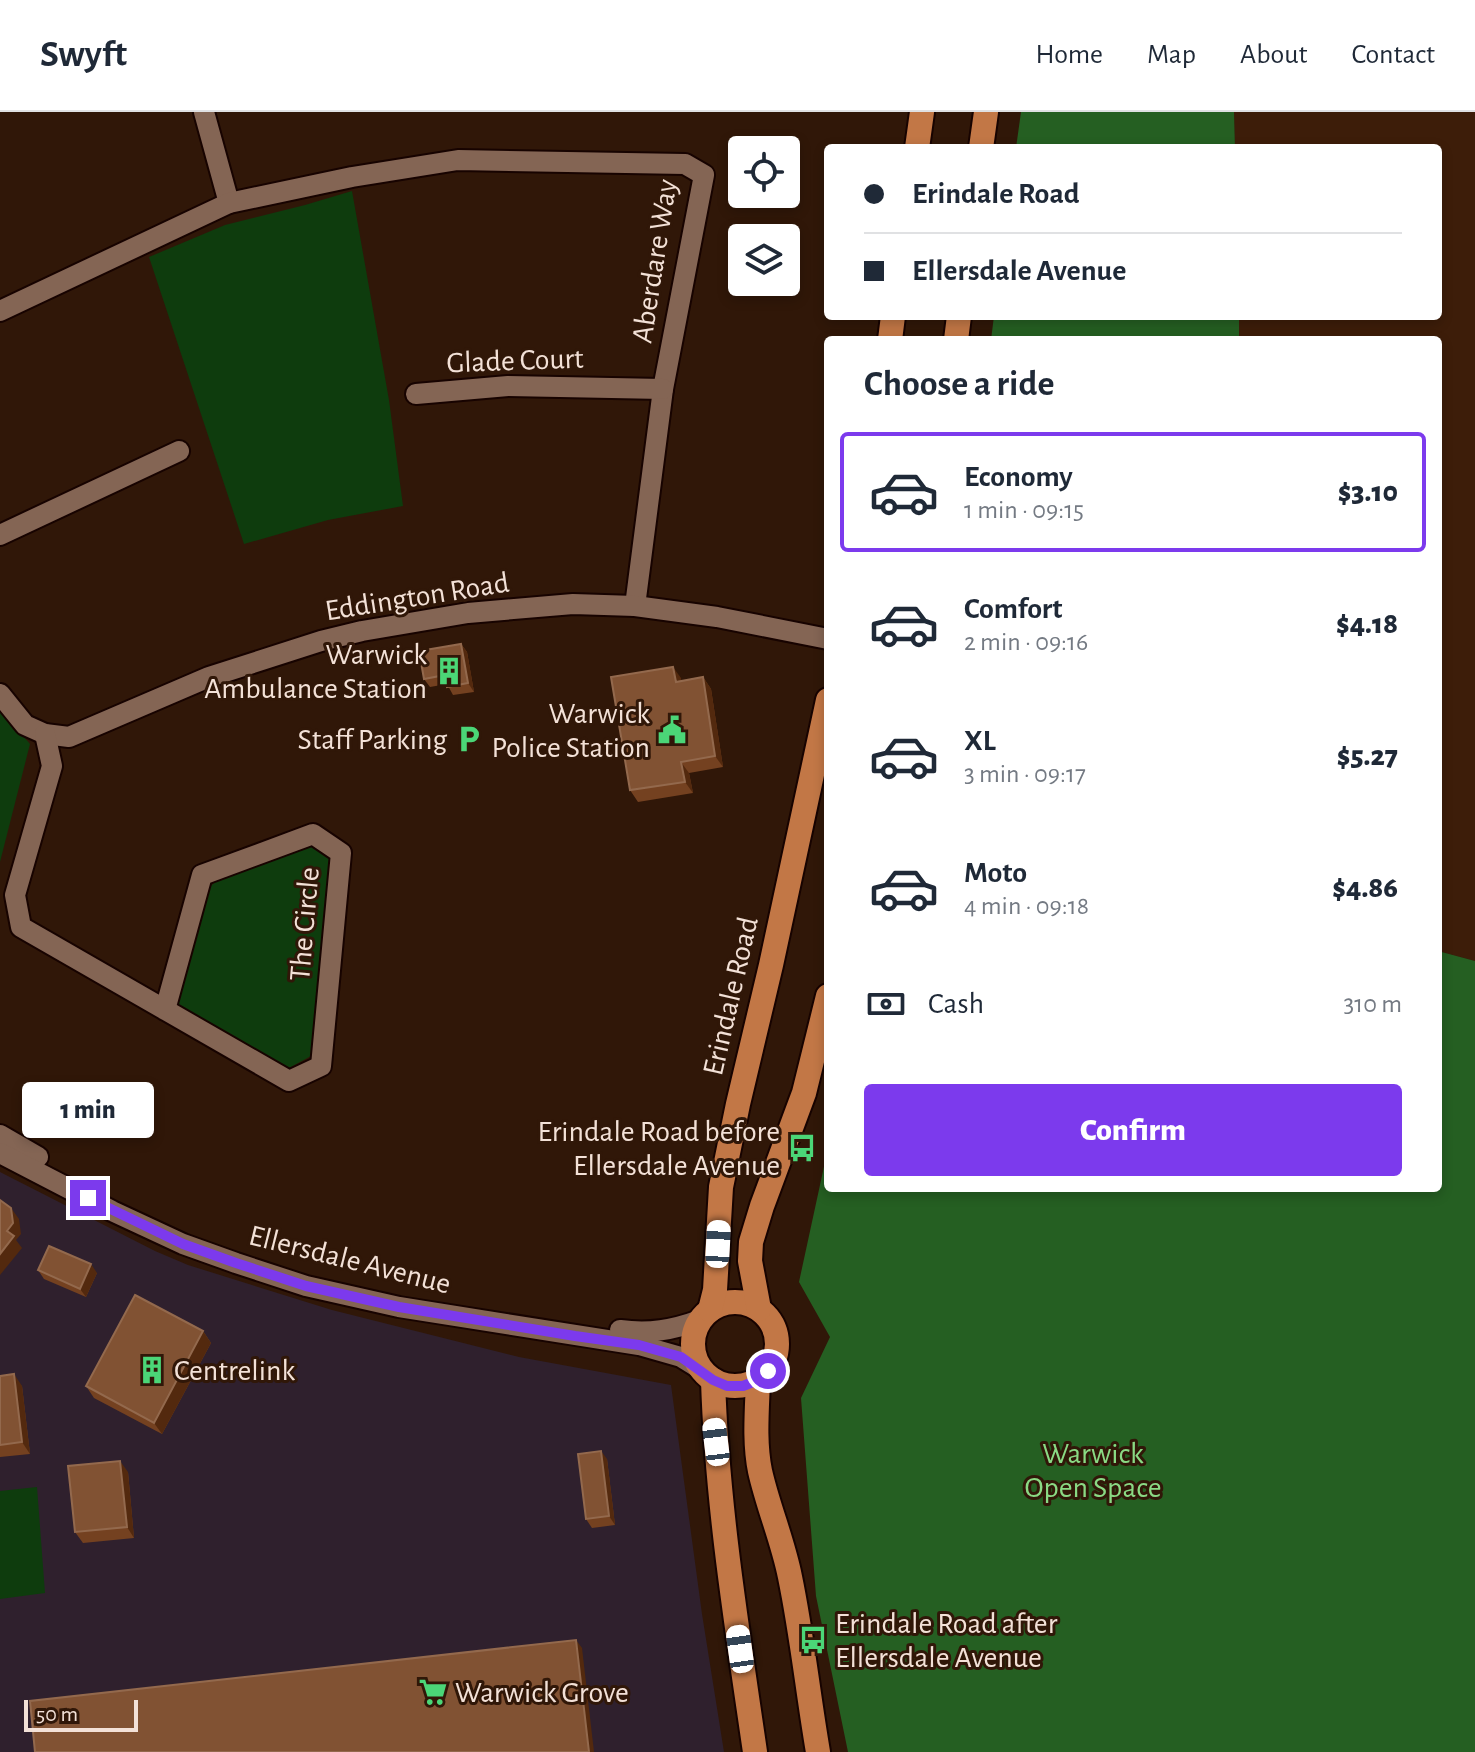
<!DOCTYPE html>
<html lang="en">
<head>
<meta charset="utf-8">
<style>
	:root { --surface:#fff; --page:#f2f2f3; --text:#1f2937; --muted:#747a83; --line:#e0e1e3; --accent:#7c3aed }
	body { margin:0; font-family:"Alegreya Sans",sans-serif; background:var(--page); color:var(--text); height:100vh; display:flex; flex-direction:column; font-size:30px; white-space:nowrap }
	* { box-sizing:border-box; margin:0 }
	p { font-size:26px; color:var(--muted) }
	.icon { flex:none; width:44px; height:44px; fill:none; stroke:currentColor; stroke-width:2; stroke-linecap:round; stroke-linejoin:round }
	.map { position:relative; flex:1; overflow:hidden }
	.side { position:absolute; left:824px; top:224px; width:618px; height:856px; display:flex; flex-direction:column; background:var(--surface); border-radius:8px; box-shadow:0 4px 12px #0003 }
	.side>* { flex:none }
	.top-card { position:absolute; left:824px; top:32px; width:618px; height:176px; border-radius:8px; box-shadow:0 4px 12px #0003; display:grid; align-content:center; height:176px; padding:0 40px; background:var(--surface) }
	.controls { position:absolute; left:728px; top:24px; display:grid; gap:16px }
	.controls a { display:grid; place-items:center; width:72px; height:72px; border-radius:8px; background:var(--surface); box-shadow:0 4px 12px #0003; font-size:40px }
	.scale { position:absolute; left:24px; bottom:20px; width:114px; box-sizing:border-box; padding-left:8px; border:4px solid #f3e1d7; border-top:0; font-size:22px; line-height:28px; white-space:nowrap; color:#f3e1d7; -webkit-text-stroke:6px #301708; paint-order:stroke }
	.end { position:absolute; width:36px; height:36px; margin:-18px; border:10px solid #7c3aed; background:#fff; box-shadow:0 0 0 4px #fff }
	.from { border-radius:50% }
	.bubble { position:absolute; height:56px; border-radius:8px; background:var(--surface); box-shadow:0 4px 12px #0003; font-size:26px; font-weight:800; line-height:56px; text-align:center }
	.car { position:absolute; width:24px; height:48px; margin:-24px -12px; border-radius:10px; box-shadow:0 0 6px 2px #0007; background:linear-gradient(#fff 24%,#345 0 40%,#fff 0 76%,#345 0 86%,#fff 0) }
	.top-card b { display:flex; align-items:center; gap:28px; height:76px; font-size:30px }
	.top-card b+b { border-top:2px solid var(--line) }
	.top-card i { width:20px; height:20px; background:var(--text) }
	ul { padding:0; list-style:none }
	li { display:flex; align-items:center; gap:24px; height:120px; margin:0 16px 12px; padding:0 24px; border:4px solid transparent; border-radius:8px }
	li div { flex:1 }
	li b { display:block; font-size:30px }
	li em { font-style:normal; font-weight:800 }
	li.active { border-color:var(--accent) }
	li>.icon { width:72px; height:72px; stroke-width:1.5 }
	h2 { padding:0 40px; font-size:36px; line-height:96px }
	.pay { display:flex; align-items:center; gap:20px; height:88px; padding:0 40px; font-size:30px }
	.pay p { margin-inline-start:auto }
	.primary-button { display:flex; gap:16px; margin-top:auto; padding:16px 40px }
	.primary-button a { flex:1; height:92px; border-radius:8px; background:var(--accent); color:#fff; font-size:32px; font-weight:800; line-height:92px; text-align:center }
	header { display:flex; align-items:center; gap:48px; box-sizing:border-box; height:112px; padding:0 40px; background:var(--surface); border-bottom:2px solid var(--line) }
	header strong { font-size:38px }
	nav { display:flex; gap:44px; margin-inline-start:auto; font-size:28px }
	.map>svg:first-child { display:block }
	.commercial { fill:#2f202d }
	.built { fill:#3d1d09 }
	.green { fill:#0e3c0d }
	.forest { fill:#255f22 }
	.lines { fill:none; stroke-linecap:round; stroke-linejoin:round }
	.minor-casing { stroke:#170300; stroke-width:24 }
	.major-casing { stroke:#170300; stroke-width:28 }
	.minor { stroke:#846554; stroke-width:20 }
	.major { stroke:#c27746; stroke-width:24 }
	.wall { fill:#744120 }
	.shaded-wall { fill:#53290e }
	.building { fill:#815233; stroke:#93694d; stroke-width:2 }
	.route { stroke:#7c3aed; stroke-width:10 }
	.labels { text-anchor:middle; stroke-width:6; stroke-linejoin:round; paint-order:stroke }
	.street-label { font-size:30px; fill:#f3e1d7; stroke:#301708 }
	.poi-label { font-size:30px; fill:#f3e1d7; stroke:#301708; text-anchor:end }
	.park-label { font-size:30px; fill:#8ada84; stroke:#301708 }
</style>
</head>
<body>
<header>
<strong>Swyft</strong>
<nav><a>Home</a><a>Map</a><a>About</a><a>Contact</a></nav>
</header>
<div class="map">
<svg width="1475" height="1640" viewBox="0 0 1475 1640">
	<rect width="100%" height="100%" fill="#301708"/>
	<!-- commercial -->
	<polygon class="commercial" points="0,1060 155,1139 188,1153 332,1198 519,1245 671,1273 702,1502 724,1640 0,1640"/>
	<!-- built -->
	<polygon class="built" points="1234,0 1475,0 1475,849 1438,839 1438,228 1239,228 1239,204 1438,204 1438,36 1235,36"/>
	<!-- green -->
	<g class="green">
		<polygon points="352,79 389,288 403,394 328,408 244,432 149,145 225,113 305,93"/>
		<polygon points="0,597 30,632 0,750"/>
		<polygon points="311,733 329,738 337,746 311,944 289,956 175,895 209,776 218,767"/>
		<polygon points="37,1375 45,1481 0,1487 0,1379"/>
	</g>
	<!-- forest -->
	<g class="forest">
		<polygon points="1021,0 1234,0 1235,36 1016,36"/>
		<polygon points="994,204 1239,204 1239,228 991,228"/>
		<polygon points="1438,839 1475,849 1475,1640 848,1640 816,1484 801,1286 830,1225 799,1170 828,1036 828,1076 1438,1076"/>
	</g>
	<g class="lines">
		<defs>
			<g id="minor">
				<polyline points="204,0 229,91"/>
				<polyline points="0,199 229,91 352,65 458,48 685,52 704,63 663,277 635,494"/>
				<polyline points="416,282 508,274 663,277"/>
				<polyline points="0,423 179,339"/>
				<polyline points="0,582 25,613 45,622 69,625 209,565 321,529 362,519 468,501 573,492 635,494 717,505 828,527"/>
				<polyline points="45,622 52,654 15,783 21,815 289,969 321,954 341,741 313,722 202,763 165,898"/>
				<polyline points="0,1023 38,1045"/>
				<polyline points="0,1041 112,1099 183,1132 236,1151 306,1174 399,1195 639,1233 681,1245 702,1258"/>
				<path d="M620,1218c29,4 53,0 80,-10"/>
			</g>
			<g id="major">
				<polyline points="917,36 922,0"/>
				<polyline points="981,36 986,0"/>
				<polyline points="890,228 893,204"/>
				<polyline points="956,228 959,204"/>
				<circle cx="735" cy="1232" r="42"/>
				<polyline points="759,1197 750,1149 751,1130 762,1094 804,981 828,884"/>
				<polyline points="710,1198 715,1178 721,1075 738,992 771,853 828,588"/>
				<path d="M713,1268c4,125 24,248 42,372"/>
				<path d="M758,1268c-1,30 -4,62 2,91 8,36 23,70 30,106 12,58 18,117 28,175"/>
			</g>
		</defs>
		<!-- minor casing -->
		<use href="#minor" class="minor-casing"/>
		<!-- major casing -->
		<use href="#major" class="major-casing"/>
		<!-- minor -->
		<use href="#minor" class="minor"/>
		<!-- major -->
		<use href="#major" class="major"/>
	</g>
	<!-- wall -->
	<g class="wall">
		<polygon points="461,532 467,540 474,580 453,583 447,572 430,575 424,567"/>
		<polygon points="673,555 681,569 703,565 711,577 723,655 689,661 693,681 638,690 630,678"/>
		<polygon points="38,1158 97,1161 86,1185 44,1167"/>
		<polygon points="203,1219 211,1231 162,1322 94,1286 86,1274"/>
		<polygon points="0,1264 22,1274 30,1342 0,1345"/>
		<polygon points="607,1347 615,1413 592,1416 586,1407"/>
		<polygon points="128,1360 134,1426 83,1431 75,1420"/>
	</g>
	<!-- shaded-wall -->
	<g class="shaded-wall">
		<polygon points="461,532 467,540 474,580 468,571"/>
		<polygon points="673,555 681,566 683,581 676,570"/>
		<polygon points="703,565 711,577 723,655 715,644"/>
		<polygon points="681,650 689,661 693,681 685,670"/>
		<polygon points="11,1096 19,1107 21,1122 16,1128 22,1136 0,1163 0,1142 7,1119"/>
		<polygon points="91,1152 97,1161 86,1185 80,1177"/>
		<polygon points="203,1219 211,1231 162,1322 154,1311"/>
		<polygon points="14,1262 22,1274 30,1342 22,1330"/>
		<polygon points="601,1339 607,1347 615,1413 609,1404"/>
		<polygon points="120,1349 128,1360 134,1426 127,1415"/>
		<polygon points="576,1528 582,1536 594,1640 589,1640"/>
	</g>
	<!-- building -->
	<g class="building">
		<polygon points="461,532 468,571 447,575 445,563 424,567 419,539"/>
		<polygon points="673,555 676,570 703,565 715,644 681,650 685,670 630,678 611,565"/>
		<polygon points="0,1088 11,1096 13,1111 7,1119 14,1124 0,1142"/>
		<polygon points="49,1134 91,1152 80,1177 38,1158"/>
		<polygon points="135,1183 203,1219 154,1311 86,1274"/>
		<polygon points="14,1262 22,1330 0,1333 0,1264"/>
		<polygon points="601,1339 609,1404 586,1407 578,1342"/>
		<polygon points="120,1349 127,1415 75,1420 68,1354"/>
		<polygon points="576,1528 589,1640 35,1640 30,1589"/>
	</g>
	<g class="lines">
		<!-- route -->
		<polyline class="route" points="88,1086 183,1132 236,1151 306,1174 399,1195 575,1224 639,1233 681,1245 713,1268 727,1274 743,1274 758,1268 768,1259"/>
	</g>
	<!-- icons -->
	<defs>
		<symbol id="building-bare" viewBox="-9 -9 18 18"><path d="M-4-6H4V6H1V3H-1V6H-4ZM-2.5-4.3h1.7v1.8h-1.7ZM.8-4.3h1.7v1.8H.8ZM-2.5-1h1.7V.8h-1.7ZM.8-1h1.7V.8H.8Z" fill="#4bd677" stroke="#301708" stroke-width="2.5" paint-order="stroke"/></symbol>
		<symbol id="civic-bare" viewBox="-9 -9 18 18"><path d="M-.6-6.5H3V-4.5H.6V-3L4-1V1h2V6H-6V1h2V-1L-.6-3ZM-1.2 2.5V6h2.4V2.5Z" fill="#4bd677" stroke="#301708" stroke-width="2.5" paint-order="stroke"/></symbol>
		<symbol id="parking-bare" viewBox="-9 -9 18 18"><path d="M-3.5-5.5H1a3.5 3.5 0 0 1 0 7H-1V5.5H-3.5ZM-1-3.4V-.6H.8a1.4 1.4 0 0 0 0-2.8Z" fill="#4bd677" stroke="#301708" stroke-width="2.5" paint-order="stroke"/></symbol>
		<symbol id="bus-bare" viewBox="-9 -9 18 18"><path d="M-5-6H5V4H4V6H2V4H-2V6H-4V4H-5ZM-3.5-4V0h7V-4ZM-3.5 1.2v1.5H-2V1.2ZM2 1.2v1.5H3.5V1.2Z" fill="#4bd677" stroke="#301708" stroke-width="2.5" paint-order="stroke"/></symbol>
		<symbol id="supermarket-bare" viewBox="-9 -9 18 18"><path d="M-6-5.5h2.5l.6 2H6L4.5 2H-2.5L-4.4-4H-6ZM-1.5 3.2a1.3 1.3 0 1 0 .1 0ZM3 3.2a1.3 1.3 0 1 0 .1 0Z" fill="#4bd677" stroke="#301708" stroke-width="2.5" paint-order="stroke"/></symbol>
	</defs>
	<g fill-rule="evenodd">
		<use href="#building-bare" x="429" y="539" width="40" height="40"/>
		<use href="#civic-bare" x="652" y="598" width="40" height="40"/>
		<use href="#parking-bare" x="449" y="607" width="40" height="40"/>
		<use href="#bus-bare" x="782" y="1016" width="40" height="40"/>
		<use href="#building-bare" x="132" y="1238" width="40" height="40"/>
		<use href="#bus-bare" x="793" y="1508" width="40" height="40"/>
		<use href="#supermarket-bare" x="413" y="1560" width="40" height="40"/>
	</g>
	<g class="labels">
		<!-- street labels -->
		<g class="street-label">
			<text transform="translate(654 149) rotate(-81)" y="10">Aberdare Way</text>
			<text transform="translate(515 248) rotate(-2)" y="10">Glade Court</text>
			<text transform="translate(417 484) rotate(-9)" y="10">Eddington Road</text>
			<text transform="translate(304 812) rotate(-85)" y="10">The Circle</text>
			<text transform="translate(730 884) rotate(-77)" y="10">Erindale Road</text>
			<text transform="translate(350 1147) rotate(14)" y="10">Ellersdale Avenue</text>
		</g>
		<!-- poi labels -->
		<g class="poi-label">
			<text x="427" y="552">Warwick<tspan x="427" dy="34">Ambulance Station</tspan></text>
			<text x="650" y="611">Warwick<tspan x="650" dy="34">Police Station</tspan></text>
			<text x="447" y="637">Staff Parking</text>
			<text x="780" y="1029">Erindale Road before<tspan x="780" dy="34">Ellersdale Avenue</tspan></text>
			<text x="174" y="1268" text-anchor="start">Centrelink</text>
			<text x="835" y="1521" text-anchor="start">Erindale Road after<tspan x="835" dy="34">Ellersdale Avenue</tspan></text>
			<text x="455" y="1590" text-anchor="start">Warwick Grove</text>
		</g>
		<!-- park labels -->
		<g class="park-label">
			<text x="1093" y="1351">Warwick<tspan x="1093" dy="34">Open Space</tspan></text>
		</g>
	</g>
</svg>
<div class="controls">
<a><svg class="icon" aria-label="locate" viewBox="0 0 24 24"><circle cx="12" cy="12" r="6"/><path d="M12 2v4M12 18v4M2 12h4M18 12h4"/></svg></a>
<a><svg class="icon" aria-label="layers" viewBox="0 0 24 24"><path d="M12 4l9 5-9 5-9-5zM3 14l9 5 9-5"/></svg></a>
</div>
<div class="scale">50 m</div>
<i class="end from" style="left:768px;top:1259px"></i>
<i class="end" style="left:88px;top:1086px"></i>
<div class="bubble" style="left:22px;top:970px;width:132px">1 min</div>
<i class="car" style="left:718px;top:1132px;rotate:3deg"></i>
<i class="car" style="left:716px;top:1330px;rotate:353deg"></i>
<i class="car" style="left:740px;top:1537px;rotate:352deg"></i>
<div class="top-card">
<b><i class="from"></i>Erindale Road</b>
<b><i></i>Ellersdale Avenue</b>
</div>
<section class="side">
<h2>Choose a ride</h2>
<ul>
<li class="active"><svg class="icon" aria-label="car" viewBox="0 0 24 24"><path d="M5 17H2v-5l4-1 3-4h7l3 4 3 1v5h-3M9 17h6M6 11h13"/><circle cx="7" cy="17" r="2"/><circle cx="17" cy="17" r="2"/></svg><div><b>Economy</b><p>1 min · 09:15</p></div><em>$3.10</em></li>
<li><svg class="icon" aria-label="car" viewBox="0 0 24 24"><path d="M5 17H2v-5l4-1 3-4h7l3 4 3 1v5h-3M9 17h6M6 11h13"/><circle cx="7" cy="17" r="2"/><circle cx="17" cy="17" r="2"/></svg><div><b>Comfort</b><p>2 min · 09:16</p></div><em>$4.18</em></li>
<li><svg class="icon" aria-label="car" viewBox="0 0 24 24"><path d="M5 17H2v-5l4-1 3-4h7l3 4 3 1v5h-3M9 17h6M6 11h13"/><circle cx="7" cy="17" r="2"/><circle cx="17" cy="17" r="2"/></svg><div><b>XL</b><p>3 min · 09:17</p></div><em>$5.27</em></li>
<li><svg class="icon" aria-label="car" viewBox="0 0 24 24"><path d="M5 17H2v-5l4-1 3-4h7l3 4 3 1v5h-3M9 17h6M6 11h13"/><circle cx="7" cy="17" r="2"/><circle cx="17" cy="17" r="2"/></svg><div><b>Moto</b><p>4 min · 09:18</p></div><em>$4.86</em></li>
</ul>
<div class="pay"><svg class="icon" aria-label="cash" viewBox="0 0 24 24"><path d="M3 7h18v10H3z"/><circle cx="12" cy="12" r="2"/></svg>Cash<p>310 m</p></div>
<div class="primary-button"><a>Confirm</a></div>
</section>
</div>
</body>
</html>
